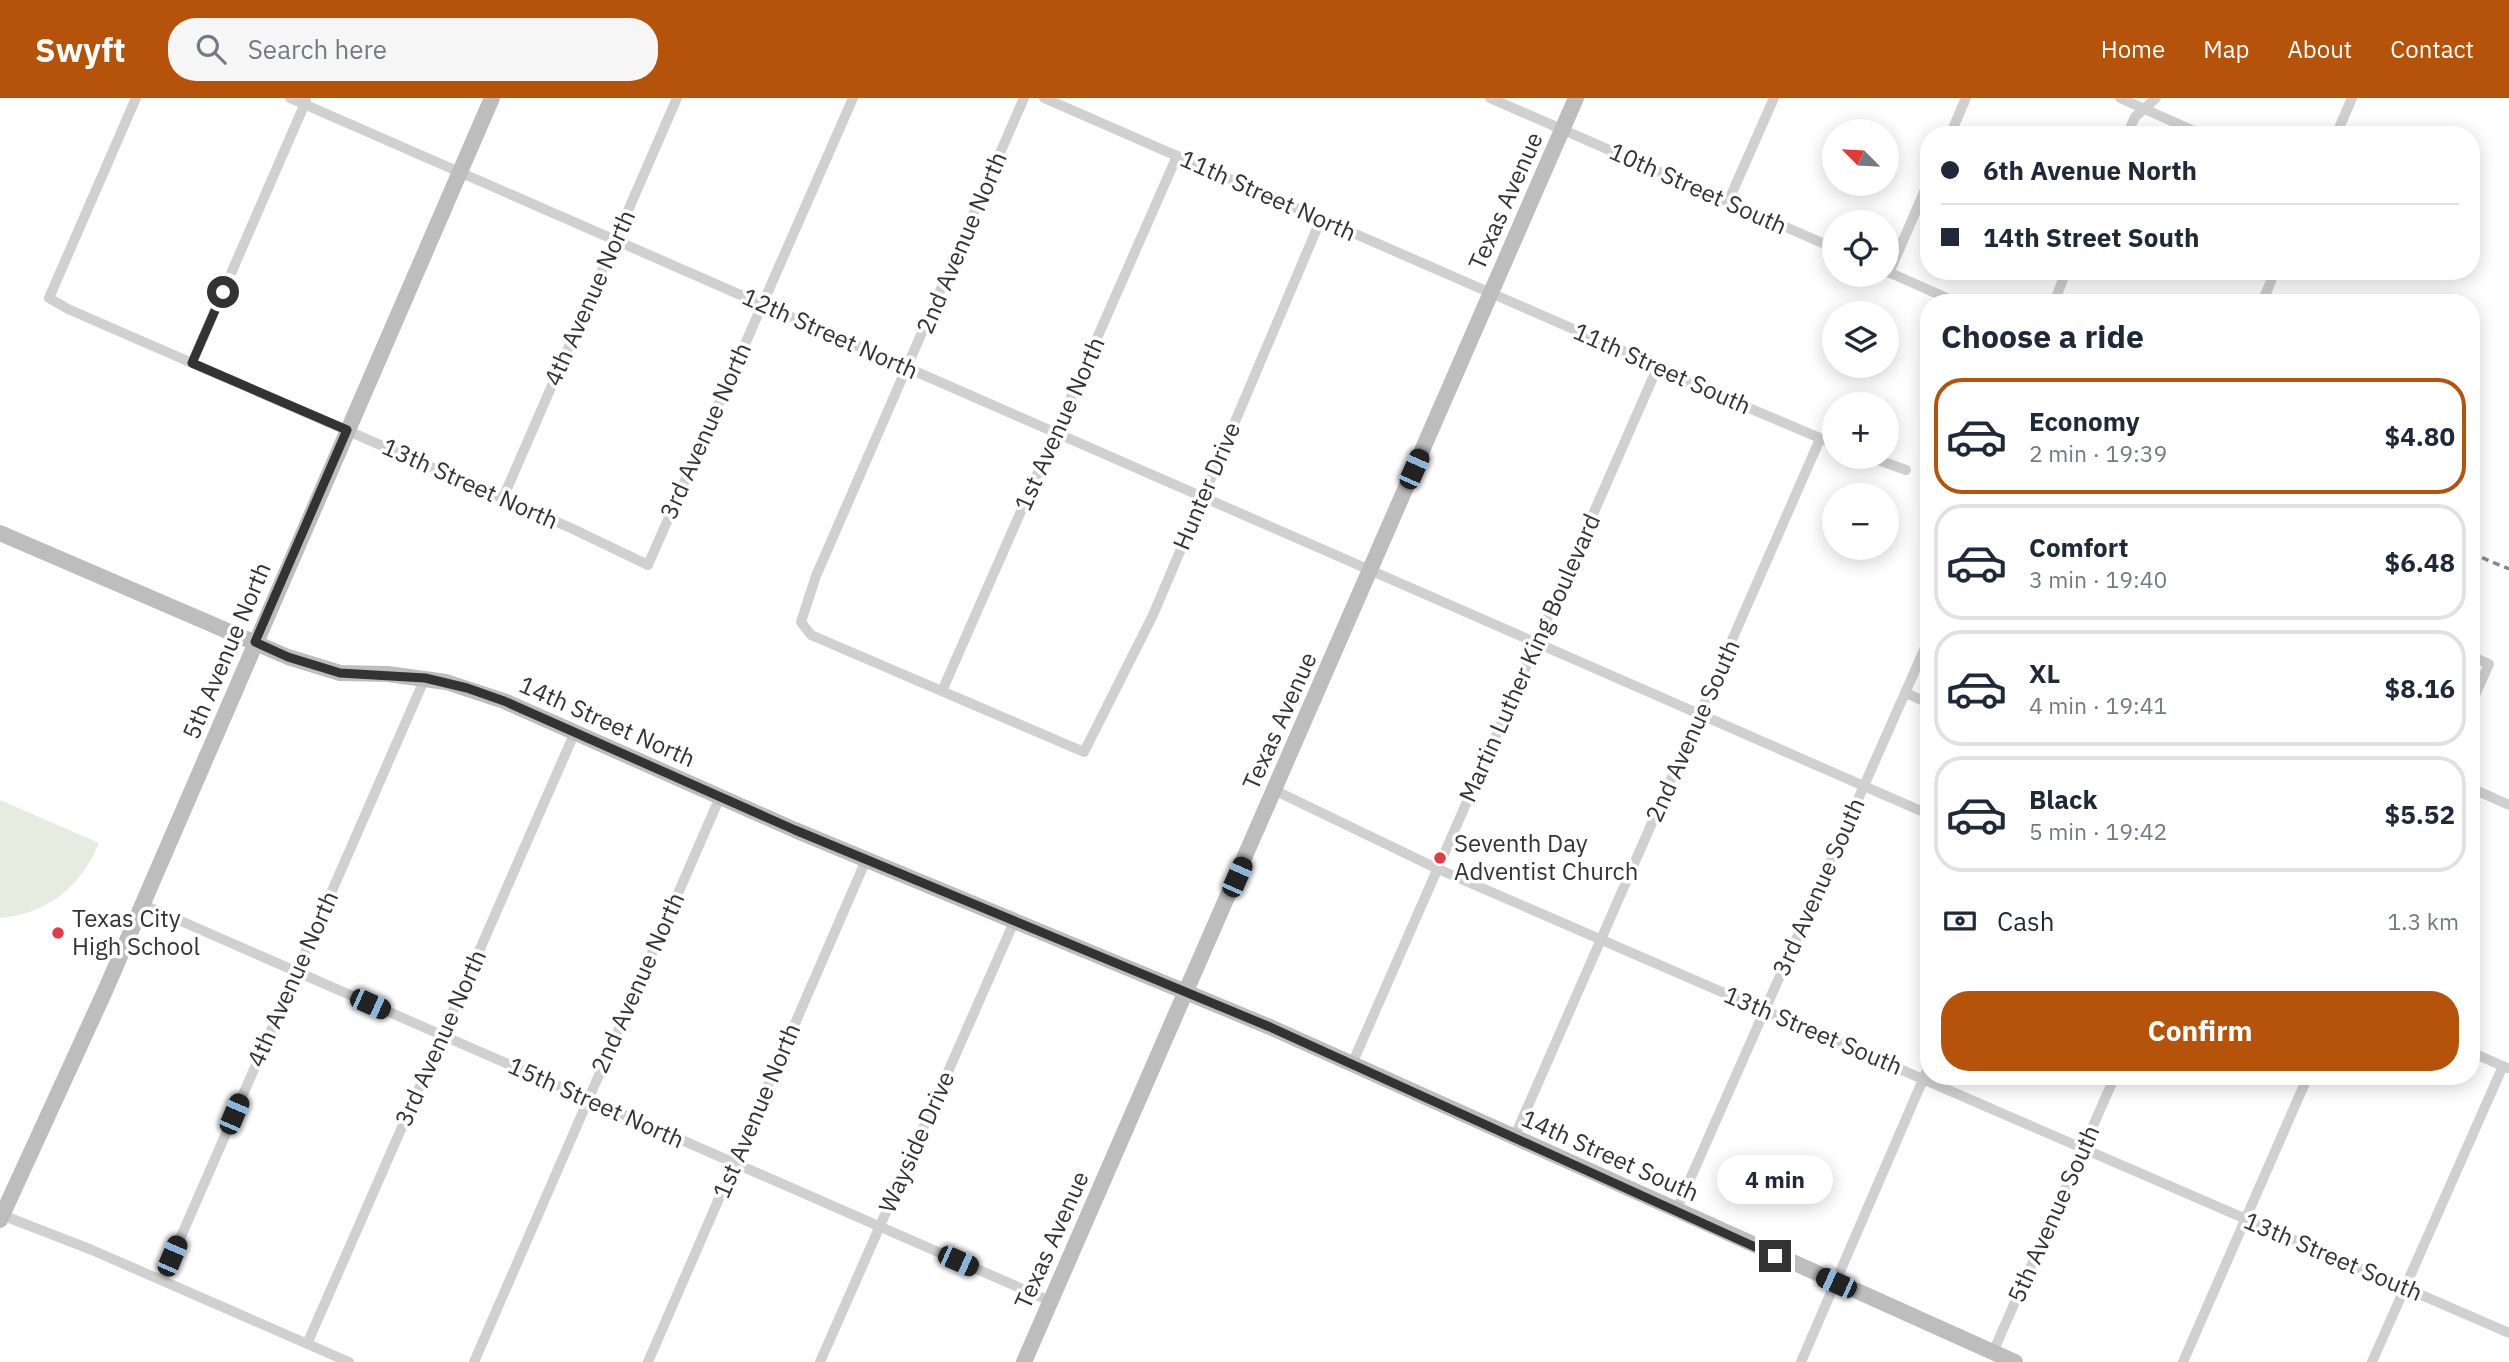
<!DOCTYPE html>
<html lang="en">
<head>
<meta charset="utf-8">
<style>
	:root { --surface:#fff; --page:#f6f6f7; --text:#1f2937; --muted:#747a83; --line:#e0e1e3; --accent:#b45309 }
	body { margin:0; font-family:"IBM Plex Sans",sans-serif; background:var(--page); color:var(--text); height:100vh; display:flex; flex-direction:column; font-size:26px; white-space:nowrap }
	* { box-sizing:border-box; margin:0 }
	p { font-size:23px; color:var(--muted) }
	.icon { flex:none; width:38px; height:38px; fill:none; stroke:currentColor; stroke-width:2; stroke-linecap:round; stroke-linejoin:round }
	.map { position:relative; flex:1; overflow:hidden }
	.drawer { position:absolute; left:1920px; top:196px; width:560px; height:791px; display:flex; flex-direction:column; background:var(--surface); border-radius:28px; box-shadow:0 4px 18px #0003 }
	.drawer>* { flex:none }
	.hud { position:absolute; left:1920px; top:28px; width:560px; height:154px; border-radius:28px; box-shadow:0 4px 18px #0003; display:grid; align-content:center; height:154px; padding:0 21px; background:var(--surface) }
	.needle { width:46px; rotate:294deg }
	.controls { position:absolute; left:1822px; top:21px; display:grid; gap:14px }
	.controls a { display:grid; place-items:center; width:77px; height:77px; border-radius:50%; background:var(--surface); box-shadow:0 4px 18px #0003; font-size:35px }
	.end { position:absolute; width:32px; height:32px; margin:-16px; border:9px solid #333; background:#fff; box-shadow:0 0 0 4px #fff }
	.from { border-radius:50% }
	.bubble { position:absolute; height:49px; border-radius:24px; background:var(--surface); box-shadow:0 4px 18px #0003; font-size:23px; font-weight:700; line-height:49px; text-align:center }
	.car { position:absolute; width:21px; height:42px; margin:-21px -10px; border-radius:9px; box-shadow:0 0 5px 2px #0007; background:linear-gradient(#222 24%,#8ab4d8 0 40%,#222 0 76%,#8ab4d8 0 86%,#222 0) }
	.hud b { display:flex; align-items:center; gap:24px; height:66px; font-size:26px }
	.hud b+b { border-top:2px solid var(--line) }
	.hud i { width:18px; height:18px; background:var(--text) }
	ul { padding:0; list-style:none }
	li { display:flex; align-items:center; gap:21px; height:116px; margin:0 14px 10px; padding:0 7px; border:4px solid var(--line); border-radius:28px }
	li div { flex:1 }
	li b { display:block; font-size:26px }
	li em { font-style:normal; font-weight:700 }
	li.active { border-color:var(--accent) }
	li>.icon { width:63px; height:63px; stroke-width:1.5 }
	h2 { padding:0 21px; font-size:32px; line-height:84px }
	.pay { display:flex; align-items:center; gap:18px; height:77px; padding:0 21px; font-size:26px }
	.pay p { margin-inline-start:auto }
	.action { display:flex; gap:14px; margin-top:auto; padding:14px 21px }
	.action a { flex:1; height:80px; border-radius:28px; background:var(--accent); color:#fff; font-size:28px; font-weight:700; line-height:80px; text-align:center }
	header { display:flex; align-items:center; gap:42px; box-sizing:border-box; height:98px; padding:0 35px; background:var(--accent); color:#fff }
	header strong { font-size:33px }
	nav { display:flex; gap:38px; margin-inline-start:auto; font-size:24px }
	.search { width:490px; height:63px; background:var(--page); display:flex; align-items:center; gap:18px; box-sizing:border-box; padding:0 24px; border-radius:28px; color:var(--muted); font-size:26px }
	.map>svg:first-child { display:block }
	.green { fill:#e6ecdf }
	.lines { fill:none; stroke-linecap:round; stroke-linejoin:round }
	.street { stroke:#d0d0d0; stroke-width:10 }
	.secondary { stroke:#bdbdbd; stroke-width:16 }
	.rail { stroke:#888; stroke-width:3.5; stroke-dasharray:7 5; stroke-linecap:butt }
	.route { stroke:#333; stroke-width:9 }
	.poi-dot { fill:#e63946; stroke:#fff; stroke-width:2.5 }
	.labels { text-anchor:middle; stroke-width:7; stroke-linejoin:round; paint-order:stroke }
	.street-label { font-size:24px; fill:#333; stroke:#fff }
	.poi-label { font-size:24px; fill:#333; stroke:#fff; text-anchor:start }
</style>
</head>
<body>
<header>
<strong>Swyft</strong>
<div class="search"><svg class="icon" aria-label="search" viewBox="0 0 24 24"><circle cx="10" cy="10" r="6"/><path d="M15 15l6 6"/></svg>Search here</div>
<nav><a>Home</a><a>Map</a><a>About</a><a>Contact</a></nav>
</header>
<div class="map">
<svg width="2509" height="1264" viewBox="0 0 2509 1264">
	<rect width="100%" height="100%" fill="#fff"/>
	<!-- green -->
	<path class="green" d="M0,702l99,43c-18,43 -51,71 -99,75z"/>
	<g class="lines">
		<!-- street -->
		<g class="street">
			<polyline points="136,0 49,200 68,211 573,431 648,467 853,0"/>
			<polyline points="290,0 1928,716"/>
			<polyline points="1024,0 816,478 801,524 811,537 1084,654 1153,517 1321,121"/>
			<polyline points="1044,0 1658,268 1683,282 1834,346"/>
			<polyline points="1490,0 1834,150"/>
			<polyline points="2120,0 2203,37"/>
			<polyline points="1950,37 1966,0"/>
			<polyline points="2127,37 2135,19 2156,0"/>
			<polyline points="2336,37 2352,0"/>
			<polyline points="1728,104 1774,0"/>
			<polyline points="1886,173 1958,205"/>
			<polyline points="1889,175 1928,85"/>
			<polyline points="2054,205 2066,173"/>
			<polyline points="2262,205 2275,173"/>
			<polyline points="192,265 306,3"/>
			<polyline points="1870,359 1906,372"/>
			<polyline points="503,400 677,0"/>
			<polyline points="2471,558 2489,566 2471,606"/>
			<polyline points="942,593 1177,58"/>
			<polyline points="1906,595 1928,605"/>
			<polyline points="2471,690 2509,707"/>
			<polyline points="1274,692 1438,771 2509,1235"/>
			<polyline points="142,806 1050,1203"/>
			<polyline points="2471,954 2507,970"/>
			<polyline points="1352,966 1658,268"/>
			<polyline points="1514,1040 1820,341"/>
			<polyline points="1676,1113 1928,543"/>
			<polyline points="2,1117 92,1152 349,1264"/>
			<polyline points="162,1182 425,580"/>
			<polyline points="307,1246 575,634"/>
			<polyline points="1993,1254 2115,978"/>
			<polyline points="474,1264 720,699"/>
			<polyline points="648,1264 866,762"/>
			<polyline points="820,1264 1014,824"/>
			<polyline points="1801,1264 1928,970"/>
			<polyline points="2183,1264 2308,978"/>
			<polyline points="2372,1264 2503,968"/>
		</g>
		<!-- secondary -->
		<g class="secondary">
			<polyline points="0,435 288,559 340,575 388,576 446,584 504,603 795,732 1270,929 2015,1264"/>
			<polyline points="0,1122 105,893 492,0"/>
			<polyline points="1024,1264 1576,0"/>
		</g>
		<!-- rail -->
		<polyline class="rail" points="2471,455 2509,471"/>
	</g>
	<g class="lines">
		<!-- route -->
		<polyline class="route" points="223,194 192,265 347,332 255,544 288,559 340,575 425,580 467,590 504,603 795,732 1270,929 1775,1158"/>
	</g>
	<!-- markers -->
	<g class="poi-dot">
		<circle cx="1440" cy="760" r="7"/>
		<circle cx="58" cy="835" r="7"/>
	</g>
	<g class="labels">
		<!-- street labels -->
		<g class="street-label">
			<text transform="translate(1698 91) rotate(24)" y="8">10th Street South</text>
			<text transform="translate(1268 98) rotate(24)" y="8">11th Street North</text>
			<text transform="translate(1506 103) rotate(-66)" y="8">Texas Avenue</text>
			<text transform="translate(962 145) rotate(-67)" y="8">2nd Avenue North</text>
			<text transform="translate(590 200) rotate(-66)" y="8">4th Avenue North</text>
			<text transform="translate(830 236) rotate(24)" y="8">12th Street North</text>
			<text transform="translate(1662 271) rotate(24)" y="8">11th Street South</text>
			<text transform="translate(1060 326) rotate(-66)" y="8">1st Avenue North</text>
			<text transform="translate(706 333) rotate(-66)" y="8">3rd Avenue North</text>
			<text transform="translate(470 386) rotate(24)" y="8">13th Street North</text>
			<text transform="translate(1207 388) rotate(-67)" y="8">Hunter Drive</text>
			<text transform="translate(227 553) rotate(-67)" y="8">5th Avenue North</text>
			<text transform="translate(1530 560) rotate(-66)" y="8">Martin Luther King Boulevard</text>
			<text transform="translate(1280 623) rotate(-66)" y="8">Texas Avenue</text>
			<text transform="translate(607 624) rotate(24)" y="8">14th Street North</text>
			<text transform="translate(1693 633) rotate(-66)" y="8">2nd Avenue South</text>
			<text transform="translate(1819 789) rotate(-66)" y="8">3rd Avenue South</text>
			<text transform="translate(293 881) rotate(-66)" y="8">4th Avenue North</text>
			<text transform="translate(638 885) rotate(-66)" y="8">2nd Avenue North</text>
			<text transform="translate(1813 933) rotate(23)" y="8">13th Street South</text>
			<text transform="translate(441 940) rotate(-66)" y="8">3rd Avenue North</text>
			<text transform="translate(596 1005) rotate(24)" y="8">15th Street North</text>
			<text transform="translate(757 1013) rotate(-67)" y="8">1st Avenue North</text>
			<text transform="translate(917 1044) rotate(-66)" y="8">Wayside Drive</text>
			<text transform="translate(1610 1058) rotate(24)" y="8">14th Street South</text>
			<text transform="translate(2054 1116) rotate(-66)" y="8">5th Avenue South</text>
			<text transform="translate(1052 1142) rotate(-66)" y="8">Texas Avenue</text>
			<text transform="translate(2333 1159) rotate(23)" y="8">13th Street South</text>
		</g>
		<!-- poi labels -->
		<g class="poi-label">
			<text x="1454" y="754">Seventh Day<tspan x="1454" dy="28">Adventist Church</tspan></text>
			<text x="72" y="829">Texas City<tspan x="72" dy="28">High School</tspan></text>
		</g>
	</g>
</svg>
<div class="controls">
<a><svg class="needle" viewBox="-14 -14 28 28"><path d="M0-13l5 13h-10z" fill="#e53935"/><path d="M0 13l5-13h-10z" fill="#747a83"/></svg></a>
<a><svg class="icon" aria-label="locate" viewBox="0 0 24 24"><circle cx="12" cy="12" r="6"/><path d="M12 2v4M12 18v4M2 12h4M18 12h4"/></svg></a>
<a><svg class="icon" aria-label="layers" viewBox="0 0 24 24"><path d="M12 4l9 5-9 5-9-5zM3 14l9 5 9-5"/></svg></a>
<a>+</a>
<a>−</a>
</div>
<i class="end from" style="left:223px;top:194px"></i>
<i class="end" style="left:1775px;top:1158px"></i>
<div class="bubble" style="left:1717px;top:1057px;width:116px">4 min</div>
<i class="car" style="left:1414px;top:371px;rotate:24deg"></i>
<i class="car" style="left:1237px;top:779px;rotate:24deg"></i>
<i class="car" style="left:370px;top:906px;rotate:114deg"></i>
<i class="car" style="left:234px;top:1016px;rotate:23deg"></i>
<i class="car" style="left:172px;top:1158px;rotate:23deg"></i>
<i class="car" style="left:958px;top:1163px;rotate:114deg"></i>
<i class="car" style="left:1836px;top:1185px;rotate:294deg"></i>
<div class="hud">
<b><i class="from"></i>6th Avenue North</b>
<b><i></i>14th Street South</b>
</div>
<section class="drawer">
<h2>Choose a ride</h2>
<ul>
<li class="active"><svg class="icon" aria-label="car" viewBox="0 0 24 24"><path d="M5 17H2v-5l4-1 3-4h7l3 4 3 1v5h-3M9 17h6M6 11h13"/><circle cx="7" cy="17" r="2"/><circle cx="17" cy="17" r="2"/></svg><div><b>Economy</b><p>2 min · 19:39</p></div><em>$4.80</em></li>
<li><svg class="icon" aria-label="car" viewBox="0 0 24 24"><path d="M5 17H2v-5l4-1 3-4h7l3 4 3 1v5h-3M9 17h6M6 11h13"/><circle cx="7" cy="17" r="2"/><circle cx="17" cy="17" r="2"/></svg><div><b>Comfort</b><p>3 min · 19:40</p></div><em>$6.48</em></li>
<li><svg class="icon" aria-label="car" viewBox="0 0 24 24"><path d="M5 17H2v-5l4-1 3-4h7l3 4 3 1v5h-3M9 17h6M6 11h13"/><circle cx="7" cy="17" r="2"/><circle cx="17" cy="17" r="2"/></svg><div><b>XL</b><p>4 min · 19:41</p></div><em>$8.16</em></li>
<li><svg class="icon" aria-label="car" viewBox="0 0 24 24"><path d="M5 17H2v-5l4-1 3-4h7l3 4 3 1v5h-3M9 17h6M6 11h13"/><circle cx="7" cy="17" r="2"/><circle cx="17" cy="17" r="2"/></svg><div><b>Black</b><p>5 min · 19:42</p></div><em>$5.52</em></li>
</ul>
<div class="pay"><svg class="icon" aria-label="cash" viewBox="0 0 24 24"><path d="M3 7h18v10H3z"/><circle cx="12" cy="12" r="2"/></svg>Cash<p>1.3 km</p></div>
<div class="action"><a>Confirm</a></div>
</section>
</div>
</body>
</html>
